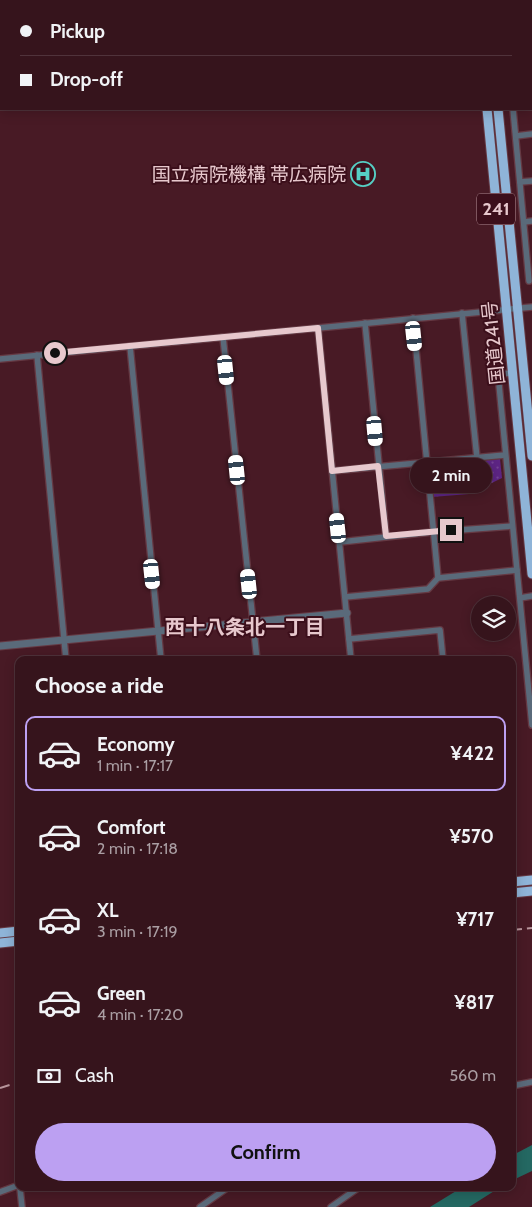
<!DOCTYPE html>
<html lang="en">
<head>
<meta charset="utf-8">
<style>
	:root { --surface:#36141c; --page:#3d1d25; --text:#f1f3f6; --muted:#aa9ea3; --line:#50333b; --accent:#bca0f2 }
	body { margin:0; font-family:Cabin,"Noto Sans JP",sans-serif; background:var(--page); color:var(--text); height:100vh; display:flex; flex-direction:column; font-size:19px; white-space:nowrap }
	* { box-sizing:border-box; margin:0 }
	p { font-size:16px; color:var(--muted) }
	.icon { flex:none; width:28px; height:28px; fill:none; stroke:currentColor; stroke-width:2; stroke-linecap:round; stroke-linejoin:round }
	.map { position:relative; flex:1; overflow:hidden }
	.side { position:absolute; left:15px; top:656px; width:501px; height:535px; display:flex; flex-direction:column; background:var(--surface); border-radius:10px; box-shadow:0 2px 12px #0003,0 0 0 1px var(--line) }
	.side>* { flex:none }
	.top-card { position:absolute; left:0px; top:0px; width:532px; height:110px; box-shadow:0 2px 12px #0003,0 0 0 1px var(--line); display:grid; align-content:center; height:110px; padding:0 20px; background:var(--surface) }
	.fabs { position:absolute; left:471px; top:596px; display:grid; gap:10px }
	.fabs a { display:grid; place-items:center; width:45px; height:45px; border-radius:50%; background:var(--surface); box-shadow:0 2px 12px #0003,0 0 0 1px var(--line); font-size:25px }
	.end { position:absolute; width:22px; height:22px; margin:-11px; border:6px solid #e7c8cd; background:#111; box-shadow:0 0 0 2px #111 }
	.from { border-radius:50% }
	.bubble { position:absolute; height:35px; border-radius:18px; background:var(--surface); box-shadow:0 2px 12px #0003,0 0 0 1px var(--line); font-size:16px; font-weight:700; line-height:35px; text-align:center }
	.car { position:absolute; width:15px; height:30px; margin:-15px -8px; border-radius:6px; box-shadow:0 0 4px 1px #0007; background:linear-gradient(#fff 24%,#345 0 40%,#fff 0 76%,#345 0 86%,#fff 0) }
	.top-card b { display:flex; align-items:center; gap:18px; height:48px; font-size:19px }
	.top-card b+b { border-top:1px solid var(--line) }
	.top-card i { width:12px; height:12px; background:var(--text) }
	ul { padding:0; list-style:none }
	li { display:flex; align-items:center; gap:15px; height:75px; margin:0 10px 8px; padding:0 10px; border:2px solid transparent; border-radius:10px }
	li div { flex:1 }
	li b { display:block; font-size:19px }
	li em { font-style:normal; font-weight:700 }
	li.current { border-color:var(--accent) }
	li>.icon { width:45px; height:45px; stroke-width:1.5 }
	h2 { padding:0 20px; font-size:22px; line-height:60px }
	.pay { display:flex; align-items:center; gap:12px; height:55px; padding:0 20px; font-size:19px }
	.pay p { margin-inline-start:auto }
	.button { display:flex; gap:10px; margin-top:auto; padding:10px 20px }
	.button a { flex:1; height:58px; border-radius:30px; background:var(--accent); color:#111; font-size:20px; font-weight:700; line-height:58px; text-align:center }
	.map>svg:first-child { display:block }
	.grass { fill:url(#grass-dots) }
	.water { fill:#246862 }
	.lines { fill:none; stroke-linecap:round; stroke-linejoin:round }
	.minor-casing { stroke:#653943; stroke-width:8 }
	.tertiary-casing { stroke:#653943; stroke-width:9 }
	.trunk-casing { stroke:#653943; stroke-width:11 }
	.minor { stroke:#5a6a7a; stroke-width:5.5 }
	.tertiary { stroke:#5a6a7a; stroke-width:7 }
	.trunk { stroke:#8fb4d8; stroke-width:9 }
	.rail { stroke:#b8959c; stroke-width:2; stroke-dasharray:10 5; stroke-linecap:butt }
	.route { stroke:#e7c8cd; stroke-width:6 }
	.labels { text-anchor:middle; stroke-width:4; stroke-linejoin:round; paint-order:stroke }
	.shield { fill:#3c0f1b; stroke:#b49098; stroke-width:1 }
	.shield-label { font-size:18px; font-weight:bold; fill:#e7c8cd }
	.poi-label { font-size:19px; fill:#e7c8cd; stroke:#3c0f1b; text-anchor:end }
	.street-label { font-size:19px; fill:#e7c8cd; stroke:#3c0f1b }
	.neighbourhood-label { font-size:20px; font-weight:bold; fill:#e7c8cd; stroke:#3c0f1b }
</style>
</head>
<body>
<div class="map">
<svg width="532" height="1207" viewBox="0 0 532 1207">
	<defs>
		<pattern id="grass-dots" width="8" height="8" patternUnits="userSpaceOnUse" patternTransform="scale(1.25)"><rect width="8" height="8" fill="#5d2584"/><path d="M2 2h.1M6 6h.1" fill="none" stroke="#744394" stroke-width="1.8" stroke-linecap="round"/></pattern>
	</defs>
	<rect width="100%" height="100%" fill="#481a25"/>
	<!-- grass -->
	<polygon class="grass" points="500,459 502,478 469,494 432,497 430,465"/>
	<!-- water -->
	<g class="water">
		<polygon points="532,1145 532,1171 513,1180 513,1155"/>
		<polygon points="461,1188 499,1188 469,1207 430,1207"/>
	</g>
	<g class="lines">
		<defs>
			<g id="minor">
				<polyline points="531,18 532,18"/>
				<polyline points="531,88 532,88"/>
				<polyline points="513,109 529,281"/>
				<polyline points="516,136 532,134"/>
				<polyline points="520,182 532,181"/>
				<polyline points="524,222 532,221"/>
				<polyline points="462,313 477,458"/>
				<polyline points="413,318 438,578"/>
				<polyline points="365,323 386,536"/>
				<polyline points="318,328 351,660"/>
				<polyline points="223,337 257,660"/>
				<polyline points="130,346 161,660"/>
				<polyline points="37,355 66,660"/>
				<polyline points="0,359 532,307"/>
				<polyline points="512,373 498,374 532,725"/>
				<polyline points="332,471 505,455"/>
				<polyline points="340,542 432,532 512,526"/>
				<polyline points="345,597 428,589 438,578 517,570"/>
				<polyline points="520,598 532,596"/>
				<polyline points="349,639 440,630 443,660"/>
				<polyline points="512,1086 532,1082"/>
				<polyline points="20,1188 22,1207"/>
				<polyline points="0,1192 19,1185"/>
				<polyline points="200,1207 227,1188"/>
				<polyline points="331,1207 358,1188"/>
			</g>
			<polyline id="tertiary" points="0,646 347,613"/>
			<g id="trunk">
				<polyline points="476,0 476,1"/>
				<polyline points="487,0 487,1"/>
				<polyline points="487,109 532,574"/>
				<polyline points="498,109 532,456"/>
				<polyline points="512,882 532,880"/>
				<polyline points="512,893 532,891"/>
				<polyline points="0,933 19,931"/>
				<polyline points="0,943 19,941"/>
			</g>
		</defs>
		<!-- minor casing -->
		<use href="#minor" class="minor-casing"/>
		<!-- tertiary casing -->
		<use href="#tertiary" class="tertiary-casing"/>
		<!-- trunk casing -->
		<use href="#trunk" class="trunk-casing"/>
		<!-- minor -->
		<use href="#minor" class="minor"/>
		<!-- tertiary -->
		<use href="#tertiary" class="tertiary"/>
		<!-- trunk -->
		<use href="#trunk" class="trunk"/>
		<!-- rail -->
		<g class="rail">
			<polyline points="512,930 532,928"/>
			<polyline points="0,1088 19,1082"/>
		</g>
	</g>
	<g class="lines">
		<!-- route -->
		<polyline class="route" points="55,353 318,328 332,471 378,466 386,536 451,530"/>
	</g>
	<!-- icons -->
	<defs>
		<symbol id="hospital-ring" viewBox="-11 -11 22 22"><circle r="9.5" fill="#3c0f1b" stroke="#56cec4" stroke-width="1.5"/><path d="M-5-5h3v3.5h4V-5h3V5h-3V1.5h-4V5h-3Z" fill="#56cec4"/></symbol>
	</defs>
	<g fill-rule="evenodd">
		<use href="#hospital-ring" x="349" y="160" width="28" height="28"/>
	</g>
	<g class="labels">
		<!-- shield labels -->
		<rect class="shield" x="477" y="193.5" width="38" height="31" rx="4"/>
		<g class="shield-label">
			<text x="496" y="215">241</text>
		</g>
		<!-- poi labels -->
		<g class="poi-label">
			<text x="346" y="181">国立病院機構 帯広病院</text>
		</g>
		<!-- street labels -->
		<g class="street-label">
			<text transform="translate(493 343) rotate(-96)" y="7">国道241号</text>
		</g>
		<!-- neighbourhood labels -->
		<g class="neighbourhood-label">
			<text x="245" y="634">西十八条北一丁目</text>
		</g>
	</g>
</svg>
<div class="fabs">
<a><svg class="icon" aria-label="layers" viewBox="0 0 24 24"><path d="M12 4l9 5-9 5-9-5zM3 14l9 5 9-5"/></svg></a>
</div>
<i class="end from" style="left:55px;top:353px"></i>
<i class="end" style="left:451px;top:530px"></i>
<div class="bubble" style="left:410px;top:458px;width:82px">2 min</div>
<i class="car" style="left:414px;top:336px;rotate:174deg"></i>
<i class="car" style="left:226px;top:370px;rotate:174deg"></i>
<i class="car" style="left:375px;top:431px;rotate:175deg"></i>
<i class="car" style="left:237px;top:470px;rotate:354deg"></i>
<i class="car" style="left:338px;top:528px;rotate:354deg"></i>
<i class="car" style="left:152px;top:574px;rotate:174deg"></i>
<i class="car" style="left:249px;top:584px;rotate:354deg"></i>
<div class="top-card">
<b><i class="from"></i>Pickup</b>
<b><i></i>Drop-off</b>
</div>
<section class="side">
<h2>Choose a ride</h2>
<ul>
<li class="current"><svg class="icon" aria-label="car" viewBox="0 0 24 24"><path d="M5 17H2v-5l4-1 3-4h7l3 4 3 1v5h-3M9 17h6M6 11h13"/><circle cx="7" cy="17" r="2"/><circle cx="17" cy="17" r="2"/></svg><div><b>Economy</b><p>1 min · 17:17</p></div><em>¥422</em></li>
<li><svg class="icon" aria-label="car" viewBox="0 0 24 24"><path d="M5 17H2v-5l4-1 3-4h7l3 4 3 1v5h-3M9 17h6M6 11h13"/><circle cx="7" cy="17" r="2"/><circle cx="17" cy="17" r="2"/></svg><div><b>Comfort</b><p>2 min · 17:18</p></div><em>¥570</em></li>
<li><svg class="icon" aria-label="car" viewBox="0 0 24 24"><path d="M5 17H2v-5l4-1 3-4h7l3 4 3 1v5h-3M9 17h6M6 11h13"/><circle cx="7" cy="17" r="2"/><circle cx="17" cy="17" r="2"/></svg><div><b>XL</b><p>3 min · 17:19</p></div><em>¥717</em></li>
<li><svg class="icon" aria-label="car" viewBox="0 0 24 24"><path d="M5 17H2v-5l4-1 3-4h7l3 4 3 1v5h-3M9 17h6M6 11h13"/><circle cx="7" cy="17" r="2"/><circle cx="17" cy="17" r="2"/></svg><div><b>Green</b><p>4 min · 17:20</p></div><em>¥817</em></li>
</ul>
<div class="pay"><svg class="icon" aria-label="cash" viewBox="0 0 24 24"><path d="M3 7h18v10H3z"/><circle cx="12" cy="12" r="2"/></svg>Cash<p>560 m</p></div>
<div class="button"><a>Confirm</a></div>
</section>
</div>
</body>
</html>
